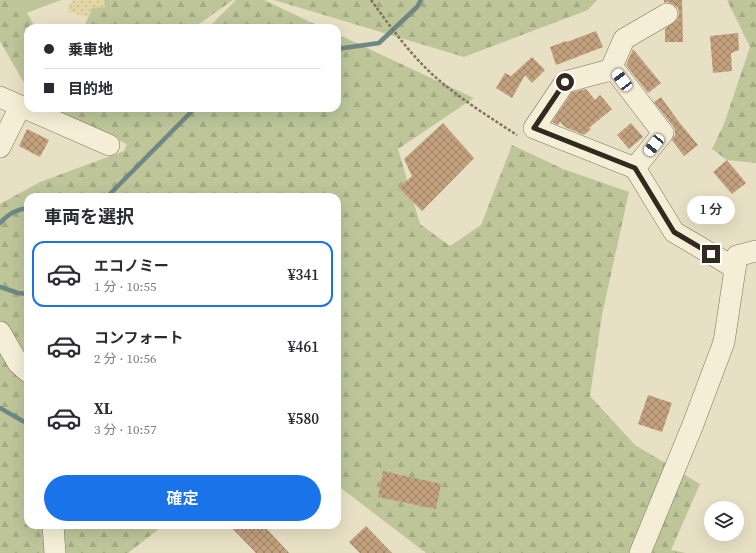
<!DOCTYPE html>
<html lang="ja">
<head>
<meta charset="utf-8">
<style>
	:root { --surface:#fff; --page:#f7f7f7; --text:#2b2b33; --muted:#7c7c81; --line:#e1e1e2; --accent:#1a73e8 }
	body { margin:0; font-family:"Source Serif 4","Noto Sans JP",serif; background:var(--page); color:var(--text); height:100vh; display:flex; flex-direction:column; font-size:15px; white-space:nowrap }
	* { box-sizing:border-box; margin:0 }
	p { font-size:13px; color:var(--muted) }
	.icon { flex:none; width:22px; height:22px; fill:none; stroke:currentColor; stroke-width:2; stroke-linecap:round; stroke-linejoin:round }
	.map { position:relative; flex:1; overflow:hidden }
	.details { position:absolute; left:24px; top:193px; width:317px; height:336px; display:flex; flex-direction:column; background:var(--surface); border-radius:12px; box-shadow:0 4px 16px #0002 }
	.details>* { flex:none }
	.guide { position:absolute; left:24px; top:24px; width:317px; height:88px; border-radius:12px; box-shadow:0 4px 16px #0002; display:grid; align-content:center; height:88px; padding:0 20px; background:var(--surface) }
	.fabs { position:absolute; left:704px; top:501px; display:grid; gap:8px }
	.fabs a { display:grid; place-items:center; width:40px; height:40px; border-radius:50%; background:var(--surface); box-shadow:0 4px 16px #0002; font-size:20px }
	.end { position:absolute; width:18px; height:18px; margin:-9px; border:5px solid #332a1f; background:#fff; box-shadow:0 0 0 2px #fff }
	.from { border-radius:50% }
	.bubble { position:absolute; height:28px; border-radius:14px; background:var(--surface); box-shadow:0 4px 16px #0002; font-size:13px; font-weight:600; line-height:28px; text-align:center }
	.car { position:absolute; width:12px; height:24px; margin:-12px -6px; border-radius:5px; box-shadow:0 0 3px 1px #0007; background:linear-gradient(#fff 24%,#345 0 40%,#fff 0 76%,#345 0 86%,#fff 0) }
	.guide b { display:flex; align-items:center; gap:14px; height:38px; font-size:15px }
	.guide b+b { border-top:1px solid var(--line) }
	.guide i { width:10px; height:10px; background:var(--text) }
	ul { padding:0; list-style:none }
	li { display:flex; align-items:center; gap:12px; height:66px; margin:0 8px 6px; padding:0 12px; border:2px solid transparent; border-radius:12px }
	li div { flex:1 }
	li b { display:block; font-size:15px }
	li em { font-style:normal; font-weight:600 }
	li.on { border-color:var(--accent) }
	li>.icon { width:36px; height:36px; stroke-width:1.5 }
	h2 { padding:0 20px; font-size:18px; line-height:48px }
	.action { display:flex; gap:8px; margin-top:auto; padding:8px 20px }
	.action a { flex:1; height:46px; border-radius:24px; background:var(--accent); color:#fff; font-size:16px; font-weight:600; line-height:46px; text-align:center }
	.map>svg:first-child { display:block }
	.green { fill:#bdc599 }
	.forest { fill:url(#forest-firs) }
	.sand { fill:url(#sand-dots) }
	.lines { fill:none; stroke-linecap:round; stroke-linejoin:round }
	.stream { stroke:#6e8984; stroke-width:4.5 }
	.building { fill:url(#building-cross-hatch) }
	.minor-casing { stroke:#81735d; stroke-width:22 }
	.path { stroke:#81735d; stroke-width:2.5; stroke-dasharray:3 2; stroke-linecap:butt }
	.minor { stroke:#f4eed6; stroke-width:21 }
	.route { stroke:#332a1f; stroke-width:5 }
</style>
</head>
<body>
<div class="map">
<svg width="756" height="553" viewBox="0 0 756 553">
	<defs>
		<pattern id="forest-firs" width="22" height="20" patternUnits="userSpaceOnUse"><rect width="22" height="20" fill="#bdc599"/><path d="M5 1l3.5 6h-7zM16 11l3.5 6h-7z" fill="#a3a983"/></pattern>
		<pattern id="sand-dots" width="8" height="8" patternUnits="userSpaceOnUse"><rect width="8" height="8" fill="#e1d6a4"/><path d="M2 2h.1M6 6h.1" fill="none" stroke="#c2b88d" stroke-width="1.8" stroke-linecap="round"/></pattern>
		<pattern id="building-cross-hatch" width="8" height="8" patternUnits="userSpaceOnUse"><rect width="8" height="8" fill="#c2a07e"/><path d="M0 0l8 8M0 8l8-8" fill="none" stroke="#9e8367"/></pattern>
	</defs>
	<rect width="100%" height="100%" fill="#e8e0c4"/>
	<!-- green -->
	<polygon class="green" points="0,0 61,0 0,23"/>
	<!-- forest -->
	<g class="forest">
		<polygon points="0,0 19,0 36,28 28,28 28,90 0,41"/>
		<polygon points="94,0 233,0 199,24 195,28 84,28 92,8"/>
		<polygon points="236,0 264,0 323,28 208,28"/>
		<polygon points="274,0 597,0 588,10 464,57"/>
		<polygon points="727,0 756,0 756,163 727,160 712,149 724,124 750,47"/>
		<polygon points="337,34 474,98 398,149 420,224 450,246 481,225 512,145 563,169 629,192 602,315 590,396 635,445 700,484 671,550 686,553 426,553 337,485 337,197 28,197 28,525 164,525 128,553 0,553 0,204 40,182 124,151 127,144 48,108 337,108"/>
	</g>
	<!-- sand -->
	<polygon class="sand" points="74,0 104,0 105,7 92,8 89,17 67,12 70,4"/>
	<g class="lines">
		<!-- stream -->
		<g class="stream">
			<polyline points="337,49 379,43 417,7 421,0"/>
			<polyline points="107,197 195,108"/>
			<path d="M0,223c7,-8 17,-14 28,-15"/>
			<polyline points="0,287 18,293 28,294"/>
			<polyline points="0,408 28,424"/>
		</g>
	</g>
	<!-- building -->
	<g class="building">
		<polygon points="664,0 682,0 683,42 665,42 665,29 677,20 679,14 678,8 673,4 667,2 664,3"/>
		<polygon points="596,31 603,47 556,65 550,47 566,41 567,42"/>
		<polygon points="738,33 739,50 731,53 732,71 713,73 710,36"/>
		<polygon points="633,49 661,83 648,93 626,65"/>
		<polygon points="532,57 545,70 532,83 525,75 512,98 496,88 505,73 511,76"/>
		<polygon points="586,89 595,100 600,95 612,109 589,128 591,129 584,135 565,127 560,122 558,125 552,122 572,92"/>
		<polygon points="661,97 679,122 698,145 684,156 672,140 675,135 675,131 673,126 654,102"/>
		<polygon points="443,123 474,158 422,211 399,188 412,176 404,159"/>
		<polygon points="631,123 643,137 629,149 617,135"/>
		<polygon points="27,129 49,140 40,157 19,146"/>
		<polygon points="727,160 746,183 732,194 713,172"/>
		<polygon points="648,395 672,403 662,432 638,424"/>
		<polygon points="383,471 441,484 436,509 378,497"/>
		<polygon points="229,525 263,525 289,553 256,553"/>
		<polygon points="366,526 392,553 360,553 349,542"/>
	</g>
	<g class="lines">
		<defs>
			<g id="minor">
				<polyline points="610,71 624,39 667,14"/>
				<polyline points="0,97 109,145"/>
				<polyline points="0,147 20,107"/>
				<polyline points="635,168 534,128 565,82 614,69 663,133 635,168 674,232 735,268"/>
				<polyline points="0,332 18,363 28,372"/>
				<polyline points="53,525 55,553"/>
				<polyline points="640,553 692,427 724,342 737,256 756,251"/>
			</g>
		</defs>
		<!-- minor casing -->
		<use href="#minor" class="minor-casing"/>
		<!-- path -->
		<path class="path" d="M371,0c19,26 38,53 62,75 26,23 56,42 84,60"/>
		<!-- minor -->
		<use href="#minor" class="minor"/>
	</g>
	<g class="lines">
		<!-- route -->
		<polyline class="route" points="565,82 534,128 635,168 674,232 711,254"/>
	</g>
</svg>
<div class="fabs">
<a><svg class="icon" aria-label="layers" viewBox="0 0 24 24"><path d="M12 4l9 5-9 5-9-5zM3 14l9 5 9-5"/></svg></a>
</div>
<i class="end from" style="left:565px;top:82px"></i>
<i class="end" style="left:711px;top:254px"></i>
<div class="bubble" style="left:687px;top:196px;width:48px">1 分</div>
<i class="car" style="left:622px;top:80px;rotate:323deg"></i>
<i class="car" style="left:654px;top:145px;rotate:219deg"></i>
<div class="guide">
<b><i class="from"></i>乗車地</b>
<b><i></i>目的地</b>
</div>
<section class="details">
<h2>車両を選択</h2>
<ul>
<li class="on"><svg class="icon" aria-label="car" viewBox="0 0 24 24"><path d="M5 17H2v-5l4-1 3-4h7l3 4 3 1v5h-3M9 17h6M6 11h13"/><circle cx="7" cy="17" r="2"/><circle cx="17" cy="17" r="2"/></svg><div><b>エコノミー</b><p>1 分 · 10:55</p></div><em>¥341</em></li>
<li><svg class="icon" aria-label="car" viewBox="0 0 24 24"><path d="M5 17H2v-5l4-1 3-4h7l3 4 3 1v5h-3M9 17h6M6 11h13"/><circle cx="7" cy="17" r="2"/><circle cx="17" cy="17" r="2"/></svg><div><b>コンフォート</b><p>2 分 · 10:56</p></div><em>¥461</em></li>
<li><svg class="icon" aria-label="car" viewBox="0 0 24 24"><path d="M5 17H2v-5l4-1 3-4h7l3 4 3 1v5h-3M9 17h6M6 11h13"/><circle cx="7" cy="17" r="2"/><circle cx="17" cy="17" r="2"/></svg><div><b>XL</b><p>3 分 · 10:57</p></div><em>¥580</em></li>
</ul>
<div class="action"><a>確定</a></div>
</section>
</div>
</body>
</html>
